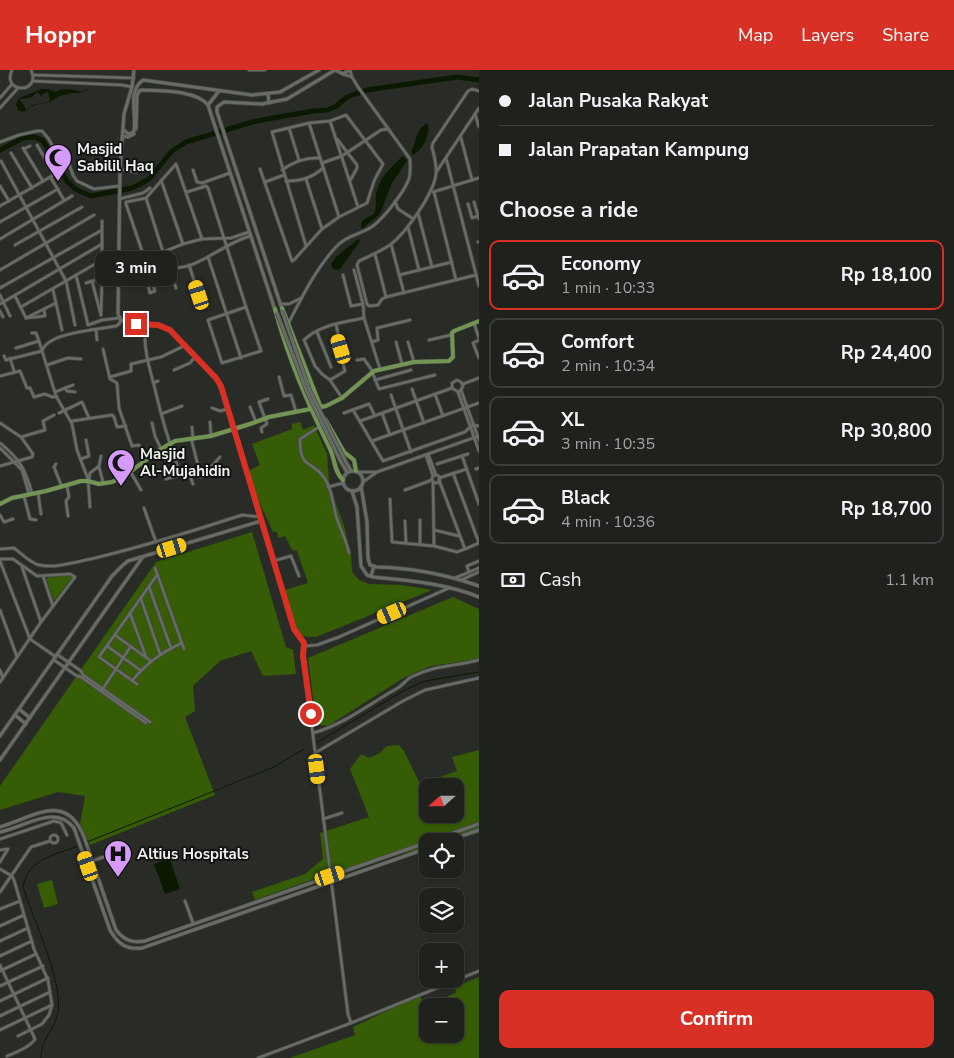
<!DOCTYPE html>
<html lang="en">
<head>
<meta charset="utf-8">
<style>
	:root { --surface:#1f211c; --page:#2c2e29; --text:#f1f3f6; --muted:#a1a3a3; --line:#3c3e3b; --accent:#d93025 }
	body { margin:0; font-family:"Nunito Sans",sans-serif; background:var(--page); color:var(--text); height:100vh; display:flex; flex-direction:column; font-size:19px; white-space:nowrap }
	* { box-sizing:border-box; margin:0 }
	p { font-size:16px; color:var(--muted) }
	.icon { flex:none; width:28px; height:28px; fill:none; stroke:currentColor; stroke-width:2; stroke-linecap:round; stroke-linejoin:round }
	.map { position:relative; flex:1; overflow:hidden }
	.drawer { display:flex; flex-direction:column; background:var(--surface); width:475px }
	.drawer>* { flex:none }
	.hud { display:grid; align-content:center; height:110px; padding:0 20px; background:var(--surface) }
	.needle { width:32px; rotate:249deg }
	.buttons { position:absolute; left:419px; top:708px; display:grid; gap:10px }
	.buttons a { display:grid; place-items:center; width:45px; height:45px; border-radius:10px; background:var(--surface); box-shadow:0 1px 4px #0004,0 0 0 1px var(--line); font-size:25px }
	.end { position:absolute; width:22px; height:22px; margin:-11px; border:6px solid #d93025; background:#fff; box-shadow:0 0 0 2px #fff }
	.from { border-radius:50% }
	.bubble { position:absolute; height:35px; border-radius:10px; background:var(--surface); box-shadow:0 1px 4px #0004,0 0 0 1px var(--line); font-size:16px; font-weight:700; line-height:35px; text-align:center }
	.car { position:absolute; width:15px; height:30px; margin:-15px -8px; border-radius:6px; box-shadow:0 0 4px 1px #0007; background:linear-gradient(#f5c518 24%,#345 0 40%,#f5c518 0 76%,#345 0 86%,#f5c518 0) }
	.hud b { display:flex; align-items:center; gap:18px; height:48px; font-size:19px }
	.hud b+b { border-top:1px solid var(--line) }
	.hud i { width:12px; height:12px; background:var(--text) }
	ul { padding:0; list-style:none }
	li { display:flex; align-items:center; gap:15px; height:70px; margin:0 10px 8px; padding:0 10px; border:2px solid var(--line); border-radius:10px }
	li div { flex:1 }
	li b { display:block; font-size:19px }
	li em { font-style:normal; font-weight:700 }
	li.current { border-color:var(--accent) }
	li>.icon { width:45px; height:45px; stroke-width:1.5 }
	h2 { padding:0 20px; font-size:22px; line-height:60px }
	.pay { display:flex; align-items:center; gap:12px; height:55px; padding:0 20px; font-size:19px }
	.pay p { margin-inline-start:auto }
	.primary-button { display:flex; gap:10px; margin-top:auto; padding:10px 20px }
	.primary-button a { flex:1; height:58px; border-radius:10px; background:var(--accent); color:#fff; font-size:20px; font-weight:700; line-height:58px; text-align:center }
	header { display:flex; align-items:center; gap:30px; box-sizing:border-box; height:70px; padding:0 25px; background:var(--accent); color:#fff }
	header strong { font-size:24px }
	nav { display:flex; gap:28px; margin-inline-start:auto; font-size:18px }
	main { display:flex; flex:1; min-height:0 }
	.map>svg:first-child { display:block }
	.green { fill:#365c05; fill-rule:evenodd }
	.water { fill:#0c1901; fill-rule:evenodd }
	.lines { fill:none; stroke-linecap:round; stroke-linejoin:round }
	.stream { stroke:#0c1901; stroke-width:1 }
	.river { stroke:#0c1901; stroke-width:5 }
	.minor-casing { stroke:#474945; stroke-width:4 }
	.tertiary-casing { stroke:#474945; stroke-width:4.5 }
	.primary-casing { stroke:#474945; stroke-width:5 }
	.minor { stroke:#686c66; stroke-width:2.5 }
	.tertiary { stroke:#686c66; stroke-width:3 }
	.primary { stroke:#739553; stroke-width:4 }
	.tertiary-bridge-casing { stroke:#474945; stroke-width:4.5; stroke-linecap:butt }
	.tertiary-bridge { stroke:#686c66; stroke-width:3 }
	.route { stroke:#d93025; stroke-width:6 }
	.labels { text-anchor:middle; stroke-width:4; stroke-linejoin:round; paint-order:stroke }
	.poi-label { font-size:15px; font-weight:bold; fill:#f0f2ee; stroke:#121411; text-anchor:start }
</style>
</head>
<body>
<header>
<strong>Hoppr</strong>
<nav><a>Map</a><a>Layers</a><a>Share</a></nav>
</header>
<main>
<div class="map">
<svg width="479" height="988" viewBox="0 0 479 988">
	<rect width="100%" height="100%" fill="#292c26"/>
	<!-- green -->
	<g class="green">
		<polygon points="300,352 303,360 314,355 327,384 329,411 333,426 344,456 351,485 352,502 359,510 369,514 402,515 432,520 316,567 299,566 285,520 308,513 297,481 292,480 285,466 278,468 277,462 273,462 264,442 262,439 248,401 260,395 252,374 292,359 292,354"/>
		<polygon points="252,462 286,577 293,580 296,604 263,606 251,581 220,591 193,616 195,641 185,647 215,725 90,775 80,754 85,726 58,722 0,740 0,716 156,492"/>
		<polygon points="68,505 71,506 72,508 54,531 46,509 49,507"/>
		<polygon points="453,527 479,539 479,589 431,596 405,607 328,656 316,654 308,588"/>
		<path d="M399,675l5,6 16,33 37,-13 -5,-14 27,-7v83l-30,8h-21l-1,6 -99,27 -73,26 -3,-8 53,-18 18,-15 -3,-26 49,-16 -19,-48 11,-15 8,4 11,-5 7,-7zM428,716h27v28h-27z"/>
		<polygon points="52,810 58,834 44,838 37,814"/>
		<path d="M479,907v81h-189l65,-23 -2,-8 67,-32 4,11 32,-13 -1,-6zM428,936h27v28h-27z"/>
	</g>
	<!-- water -->
	<g class="water">
		<path d="M42,19h5l8,3c7,-4 19,-3 26,0l5,-3 3,2 -4,-1 -4,3c-8,-1 -24,2 -30,9 -6,0 -12,2 -18,4 -7,3 -7,8 -15,4l-2,-6 3,-6zM38,22l3,4 3,-3 4,-1 2,9 -17,4 -7,5 -2,-5 -4,-4v-2l10,-1z"/>
		<path d="M428,53c2,11 -4,26 -15,32l-2,-3c6,-11 4,-23 17,-29z"/>
		<path d="M403,86l4,5 -15,22 -12,31 -17,14h-2v-4l2,-4 11,-6c3,-7 1,-13 2,-20 3,-16 15,-27 27,-38z"/>
		<polygon points="358,169 360,171 340,199 336,200 332,198 331,194 336,187"/>
		<polygon points="170,789 180,819 165,824 154,794"/>
	</g>
	<g class="lines">
		<!-- stream -->
		<g class="stream">
			<polyline points="316,673 403,621 425,611 479,602"/>
			<polyline points="82,774 274,697 304,679"/>
			<path d="M41,988c-1,-18 14,-29 17,-46 5,-30 -25,-94 -35,-125 4,-28 32,-32 55,-41"/>
		</g>
		<!-- river -->
		<polyline class="river" points="0,80 23,68 35,67 43,71 67,111 75,119 91,126 132,118 142,113 149,109 172,81 186,72 256,51 313,41 327,40 335,37 347,27 367,20 457,7 479,10"/>
		<defs>
			<g id="minor">
				<path d="M12,0c-11,24 30,24 19,0"/>
				<polyline points="249,0 265,0"/>
				<polyline points="343,4 352,7"/>
				<polyline points="33,5 134,8"/>
				<polyline points="33,11 122,15 132,17"/>
				<polyline points="0,28 12,14"/>
				<polyline points="0,38 18,18"/>
				<polyline points="475,44 479,57"/>
				<polyline points="330,51 358,137"/>
				<polyline points="309,53 339,147"/>
				<polyline points="289,58 299,90"/>
				<polyline points="461,68 472,110"/>
				<polyline points="337,69 357,95 357,98 350,111"/>
				<polyline points="0,72 19,65 37,61 42,61 48,68 60,88 69,94 73,105 77,111 94,119 119,116"/>
				<polyline points="23,78 43,111"/>
				<polyline points="24,79 30,76"/>
				<polyline points="11,83 32,118"/>
				<polyline points="446,88 479,216"/>
				<polyline points="1,91 66,211 75,255"/>
				<polyline points="322,93 342,86 381,60 388,59"/>
				<polyline points="120,99 136,102"/>
				<polyline points="260,99 292,191 294,190 322,159 339,147 367,133 374,111 383,94 346,45 330,51 309,53 272,62 306,176"/>
				<polyline points="193,100 197,112 202,113 230,103"/>
				<path d="M282,100c12,-9 23,-13 38,-12"/>
				<polyline points="437,101 479,38"/>
				<polyline points="51,108 64,130"/>
				<polyline points="306,109 322,159"/>
				<polyline points="161,110 183,174"/>
				<path d="M286,111c15,0 26,-3 37,-13"/>
				<polyline points="265,112 284,105"/>
				<polyline points="0,116 9,131"/>
				<polyline points="187,122 206,116 208,118 246,237"/>
				<polyline points="433,122 479,108"/>
				<polyline points="434,122 456,210"/>
				<polyline points="146,128 163,182"/>
				<polyline points="119,129 143,123 150,118"/>
				<polyline points="395,131 398,139 412,148"/>
				<polyline points="474,132 479,149"/>
				<polyline points="468,134 472,148 478,146"/>
				<polyline points="0,136 52,106 53,102 37,75"/>
				<polyline points="418,143 432,197"/>
				<polyline points="0,152 58,119"/>
				<polyline points="408,157 419,200"/>
				<polyline points="0,169 72,126"/>
				<path d="M202,169l-26,-75 -30,34 -20,4v2c10,29 20,58 29,87l-5,2 -5,-20c14,-5 31,-3 46,-8 21,-8 38,-23 59,-29"/>
				<polyline points="478,172 479,172"/>
				<polyline points="391,174 404,223"/>
				<polyline points="15,175 82,137"/>
				<polyline points="375,184 386,227"/>
				<polyline points="208,187 241,288"/>
				<polyline points="146,192 163,182 183,174 202,169 231,168 249,162"/>
				<polyline points="189,195 199,225"/>
				<polyline points="0,200 94,145"/>
				<polyline points="169,200 176,218"/>
				<polyline points="354,200 363,234 364,248 380,299"/>
				<polyline points="76,205 88,255 102,250 119,248"/>
				<polyline points="343,205 351,236 363,234"/>
				<polyline points="399,205 452,192"/>
				<path d="M476,205l-90,22 -4,2 -4,6 -9,1 -2,-2 -10,-39 2,-4c11,-5 22,-10 31,-16 16,-12 44,-52 46,-71 1,-9 -2,-19 -4,-27l1,-4 35,-52 4,-2 7,2"/>
				<polyline points="102,208 102,151"/>
				<polyline points="92,211 101,245"/>
				<polyline points="86,213 102,208 101,245"/>
				<polyline points="0,218 102,160"/>
				<polyline points="53,220 62,260"/>
				<polyline points="0,225 10,246"/>
				<polyline points="15,226 26,248"/>
				<polyline points="0,234 102,174"/>
				<polyline points="281,234 289,234 301,228"/>
				<polyline points="21,237 102,190"/>
				<polygon points="246,237 261,281 222,293 208,250"/>
				<polyline points="0,241 3,247"/>
				<polyline points="26,248 56,233"/>
				<polyline points="26,248 45,246 44,240"/>
				<polyline points="474,253 479,268"/>
				<path d="M288,254c14,-27 27,-54 47,-76 9,-11 22,-13 33,-19 13,-6 36,-37 41,-50 2,-7 1,-13 1,-20l-52,-72 -6,-10 -2,-7"/>
				<polyline points="336,254 341,279"/>
				<polyline points="96,260 97,270"/>
				<polyline points="317,262 331,297"/>
				<polyline points="32,263 36,263 39,271"/>
				<path d="M145,269c0,16 5,31 9,46 7,31 16,61 27,91"/>
				<polyline points="429,270 451,265"/>
				<polyline points="479,270 473,273 479,288"/>
				<polyline points="372,272 378,270 377,258 410,250"/>
				<polyline points="396,272 402,294"/>
				<polyline points="408,272 414,292"/>
				<polyline points="16,278 39,271 56,326 72,354 77,380 88,409 90,437"/>
				<polyline points="103,279 110,309 117,313 119,338 132,376 139,375 146,389"/>
				<path d="M4,286l2,4 36,-9c6,-19 56,-21 74,-25l3,-2 2,-4"/>
				<polyline points="10,288 14,301"/>
				<polyline points="357,290 364,289 371,299 379,319 435,305"/>
				<polyline points="47,295 68,288 81,289"/>
				<polyline points="174,300 190,293 196,286"/>
				<polyline points="0,306 20,301 27,318 30,318 34,327 45,324 52,327 57,327"/>
				<polyline points="110,307 131,301 131,294 161,287 186,275"/>
				<polyline points="279,307 284,326 291,325 296,342"/>
				<polyline points="330,310 345,301 343,294"/>
				<polyline points="375,310 411,300"/>
				<polyline points="153,313 158,311"/>
				<polyline points="463,314 479,308"/>
				<polyline points="65,318 67,321 75,322"/>
				<polyline points="412,319 424,353"/>
				<polyline points="461,320 479,370"/>
				<polyline points="55,322 73,315"/>
				<polyline points="458,322 461,320 463,316 461,312 457,310 452,313 452,318 458,322 479,381"/>
				<polyline points="435,324 443,346"/>
				<polyline points="391,325 411,382"/>
				<path d="M342,328l-12,-18 -8,-6 -7,-8 -11,-26c15,-15 40,-18 60,-22"/>
				<polyline points="250,337 256,352"/>
				<polyline points="212,338 220,341 228,339"/>
				<path d="M353,340l30,51 82,-29c5,-5 6,-8 14,-6"/>
				<polyline points="59,343 82,332 89,348"/>
				<polyline points="344,343 369,334 375,346"/>
				<polyline points="382,343 390,365"/>
				<polyline points="161,344 182,336"/>
				<polyline points="72,351 112,345 114,347 117,357 126,356"/>
				<polyline points="360,351 452,318"/>
				<polyline points="210,352 211,366"/>
				<polyline points="0,353 21,367 33,384 32,387 0,396"/>
				<polyline points="152,353 155,366 161,379"/>
				<polyline points="192,357 193,368"/>
				<path d="M319,357l-19,12c0,33 12,19 25,40 7,10 8,25 11,37 4,13 10,23 13,37"/>
				<polyline points="262,362 261,358 267,354 259,332 268,329"/>
				<polyline points="21,367 45,360 43,351 54,345"/>
				<polyline points="191,368 201,407"/>
				<polyline points="372,371 479,333"/>
				<path d="M0,373c20,16 25,26 32,50"/>
				<polyline points="0,378 22,400 29,424"/>
				<polyline points="428,384 436,405"/>
				<polyline points="426,385 433,406"/>
				<polyline points="462,386 479,434"/>
				<polyline points="81,389 89,386 86,370"/>
				<polyline points="56,394 54,397 62,417"/>
				<polyline points="437,394 468,384"/>
				<polyline points="99,397 103,412"/>
				<polyline points="476,399 479,398"/>
				<polyline points="130,401 141,420"/>
				<polyline points="199,401 212,396 220,387"/>
				<polyline points="357,402 376,402"/>
				<polyline points="189,403 193,414"/>
				<polyline points="453,403 479,473"/>
				<circle cx="436" cy="409" r="4"/>
				<polyline points="439,408 467,399"/>
				<polyline points="89,409 90,403 99,396 101,386"/>
				<polyline points="166,409 198,400"/>
				<polyline points="363,412 377,402 479,366"/>
				<polyline points="433,412 434,476"/>
				<polyline points="67,416 69,427 66,431 68,446"/>
				<polyline points="328,417 343,413"/>
				<polyline points="405,420 432,410"/>
				<polyline points="38,422 41,444"/>
				<polyline points="24,426 30,449 36,450"/>
				<polyline points="390,429 392,472 434,476 457,482 465,479 439,410"/>
				<polyline points="144,438 156,472"/>
				<polyline points="0,445 4,452 13,449"/>
				<polyline points="420,450 420,474"/>
				<polyline points="405,451 406,472"/>
				<polyline points="434,460 459,466"/>
				<path d="M0,479l14,-1c7,5 16,15 25,17 15,4 41,-4 56,-7 50,-12 98,-27 147,-43l18,2"/>
				<polyline points="465,479 479,473"/>
				<polyline points="0,489 13,489 37,506 70,504 75,507 41,552 0,612"/>
				<polyline points="0,491 30,569 56,587"/>
				<polyline points="273,491 291,486 299,506"/>
				<polyline points="22,497 41,552"/>
				<polyline points="155,498 184,579"/>
				<polyline points="469,502 467,496 479,491"/>
				<polyline points="43,506 53,536"/>
				<polyline points="455,508 479,498"/>
				<polyline points="461,510 479,502"/>
				<polyline points="149,517 171,578"/>
				<polyline points="141,529 160,584"/>
				<polyline points="0,540 17,587"/>
				<polyline points="130,543 146,587"/>
				<polyline points="115,565 151,591"/>
				<polyline points="107,576 140,600"/>
				<polyline points="305,576 317,575 339,567 449,518"/>
				<polyline points="58,585 81,601 83,605 150,652"/>
				<polyline points="54,590 77,606 81,607 146,653"/>
				<polyline points="0,600 3,608"/>
				<path d="M132,611c14,-18 30,-29 50,-38"/>
				<polyline points="137,614 99,587 157,505"/>
				<polyline points="102,620 131,576"/>
				<path d="M313,663c30,-8 56,-29 83,-44 6,-3 10,-9 15,-12 26,-13 43,-10 68,-17"/>
				<polyline points="315,683 403,631 425,620 479,608"/>
				<polyline points="323,749 342,743"/>
				<circle cx="54" cy="769" r="4"/>
				<polyline points="0,769 54,751 61,753 67,765"/>
				<polyline points="0,780 8,779"/>
				<polyline points="92,791 121,781"/>
				<polyline points="0,792 8,779"/>
				<polyline points="0,799 12,806 14,810 34,879 48,910 52,935 49,945 42,954 18,966"/>
				<polyline points="0,822 31,777 50,771"/>
				<polyline points="185,831 193,853"/>
				<polyline points="0,839 20,831"/>
				<polyline points="0,856 24,845"/>
				<polyline points="0,871 28,858"/>
				<polyline points="0,886 32,871"/>
				<path d="M0,895l35,74c-4,7 -20,14 -28,17"/>
				<polyline points="0,901 36,884"/>
				<polyline points="0,916 43,896"/>
				<polyline points="0,931 48,908"/>
				<polyline points="0,946 50,922"/>
				<polyline points="351,953 479,901"/>
				<polyline points="0,960 52,935"/>
				<polyline points="258,988 351,953 348,944 303,586 304,573 295,559 261,451"/>
			</g>
			<g id="tertiary">
				<polyline points="335,0 343,4 349,0"/>
				<polyline points="219,21 208,35 275,240"/>
				<polyline points="268,24 269,33"/>
				<path d="M136,59l1,-33 2,-5 3,-1c18,1 54,0 66,15"/>
				<path d="M124,60l4,4 4,-1 2,-2c3,-16 -7,-40 9,-51l109,15 28,-3 39,-22"/>
				<polyline points="123,66 128,67 134,64"/>
				<polyline points="282,239 217,42 217,37 224,32 262,34 287,29 335,0"/>
				<polyline points="345,390 351,401"/>
				<polyline points="341,392 347,402"/>
				<circle cx="353" cy="411" r="10"/>
				<path d="M361,416l6,36 1,36 2,7 6,2c36,1 69,7 103,19"/>
				<path d="M352,421l5,16 4,59 6,9 6,2c36,4 72,6 106,20"/>
				<polyline points="371,506 374,496"/>
				<polyline points="19,639 30,648"/>
				<polyline points="15,645 26,654"/>
				<polyline points="0,666 112,506 123,495 128,491 261,451 225,329 217,310 170,260 158,255 126,252 121,250 118,244 120,99 124,44 132,17 134,0"/>
				<polyline points="0,690 142,488"/>
				<path d="M0,757c34,-10 66,-36 84,10l32,93c9,11 16,13 29,11l283,-99"/>
				<path d="M0,762c23,-4 55,-29 74,-4l36,102c8,14 16,20 32,18l286,-100"/>
				<polyline points="430,771 479,754"/>
				<polyline points="447,771 479,760"/>
			</g>
			<g id="primary">
				<polyline points="282,238 321,338"/>
				<path d="M275,239c14,52 32,92 55,140 5,10 4,23 13,31"/>
				<polyline points="325,349 344,382 354,390 356,401"/>
				<polyline points="0,434 12,428 46,421 81,411 88,411 99,414 112,412 123,407 161,379 175,371 211,366 250,354 269,347 326,336 342,328 374,301 414,292 449,291 453,287 452,263 454,261 479,251"/>
			</g>
		</defs>
		<!-- minor casing -->
		<use href="#minor" class="minor-casing"/>
		<!-- tertiary casing -->
		<use href="#tertiary" class="tertiary-casing"/>
		<!-- primary casing -->
		<use href="#primary" class="primary-casing"/>
		<!-- minor -->
		<use href="#minor" class="minor"/>
		<!-- tertiary -->
		<use href="#tertiary" class="tertiary"/>
		<!-- primary -->
		<use href="#primary" class="primary"/>
		<defs>
			<g id="tertiary-bridge">
				<polyline points="282,241 310,321 345,390"/>
				<polyline points="277,243 307,322 341,392"/>
			</g>
		</defs>
		<!-- tertiary-bridge casing -->
		<use href="#tertiary-bridge" class="tertiary-bridge-casing"/>
		<!-- tertiary-bridge -->
		<use href="#tertiary-bridge" class="tertiary-bridge"/>
	</g>
	<g class="lines">
		<!-- route -->
		<polyline class="route" points="136,254 158,255 170,260 216,308 221,316 294,559 304,573 303,586 311,644"/>
	</g>
	<!-- icons -->
	<defs>
		<symbol id="mosque-pin" viewBox="-11 -11 22 30"><path d="M0 17L-7.5 6A9.5 9.5 0 1 1 7.5 6Z" fill="#d69bfa" stroke="#121411"/><path d="M3.5-4.9A6 6 0 1 0 3.5 4.9A5 5 0 1 1 3.5-4.9Z" fill="#111"/></symbol>
		<symbol id="hospital-pin" viewBox="-11 -11 22 30"><path d="M0 17L-7.5 6A9.5 9.5 0 1 1 7.5 6Z" fill="#d69bfa" stroke="#121411"/><path d="M-5-5h3v3.5h4V-5h3V5h-3V1.5h-4V5h-3Z" fill="#111"/></symbol>
	</defs>
	<g fill-rule="evenodd">
		<use href="#mosque-pin" x="42" y="72" width="32" height="43"/>
		<use href="#mosque-pin" x="105" y="377" width="32" height="43"/>
		<use href="#hospital-pin" x="102" y="768" width="32" height="43"/>
	</g>
	<g class="labels">
		<!-- poi labels -->
		<g class="poi-label">
			<text x="77" y="84">Masjid<tspan x="77" dy="17">Sabilil Haq</tspan></text>
			<text x="140" y="389">Masjid<tspan x="140" dy="17">Al-Mujahidin</tspan></text>
			<text x="137" y="789">Altius Hospitals</text>
		</g>
	</g>
</svg>
<div class="buttons">
<a><svg class="needle" viewBox="-14 -14 28 28"><path d="M0-13l5 13h-10z" fill="#e53935"/><path d="M0 13l5-13h-10z" fill="#a1a3a3"/></svg></a>
<a><svg class="icon" aria-label="locate" viewBox="0 0 24 24"><circle cx="12" cy="12" r="6"/><path d="M12 2v4M12 18v4M2 12h4M18 12h4"/></svg></a>
<a><svg class="icon" aria-label="layers" viewBox="0 0 24 24"><path d="M12 4l9 5-9 5-9-5zM3 14l9 5 9-5"/></svg></a>
<a>+</a>
<a>−</a>
</div>
<i class="end from" style="left:311px;top:644px"></i>
<i class="end" style="left:136px;top:254px"></i>
<div class="bubble" style="left:95px;top:181px;width:82px">3 min</div>
<i class="car" style="left:199px;top:225px;rotate:342deg"></i>
<i class="car" style="left:341px;top:279px;rotate:343deg"></i>
<i class="car" style="left:172px;top:478px;rotate:73deg"></i>
<i class="car" style="left:392px;top:543px;rotate:247deg"></i>
<i class="car" style="left:317px;top:699px;rotate:173deg"></i>
<i class="car" style="left:88px;top:796px;rotate:341deg"></i>
<i class="car" style="left:330px;top:806px;rotate:72deg"></i>
</div>
<section class="drawer">
<div class="hud">
<b><i class="from"></i>Jalan Pusaka Rakyat</b>
<b><i></i>Jalan Prapatan Kampung</b>
</div>
<h2>Choose a ride</h2>
<ul>
<li class="current"><svg class="icon" aria-label="car" viewBox="0 0 24 24"><path d="M5 17H2v-5l4-1 3-4h7l3 4 3 1v5h-3M9 17h6M6 11h13"/><circle cx="7" cy="17" r="2"/><circle cx="17" cy="17" r="2"/></svg><div><b>Economy</b><p>1 min · 10:33</p></div><em>Rp 18,100</em></li>
<li><svg class="icon" aria-label="car" viewBox="0 0 24 24"><path d="M5 17H2v-5l4-1 3-4h7l3 4 3 1v5h-3M9 17h6M6 11h13"/><circle cx="7" cy="17" r="2"/><circle cx="17" cy="17" r="2"/></svg><div><b>Comfort</b><p>2 min · 10:34</p></div><em>Rp 24,400</em></li>
<li><svg class="icon" aria-label="car" viewBox="0 0 24 24"><path d="M5 17H2v-5l4-1 3-4h7l3 4 3 1v5h-3M9 17h6M6 11h13"/><circle cx="7" cy="17" r="2"/><circle cx="17" cy="17" r="2"/></svg><div><b>XL</b><p>3 min · 10:35</p></div><em>Rp 30,800</em></li>
<li><svg class="icon" aria-label="car" viewBox="0 0 24 24"><path d="M5 17H2v-5l4-1 3-4h7l3 4 3 1v5h-3M9 17h6M6 11h13"/><circle cx="7" cy="17" r="2"/><circle cx="17" cy="17" r="2"/></svg><div><b>Black</b><p>4 min · 10:36</p></div><em>Rp 18,700</em></li>
</ul>
<div class="pay"><svg class="icon" aria-label="cash" viewBox="0 0 24 24"><path d="M3 7h18v10H3z"/><circle cx="12" cy="12" r="2"/></svg>Cash<p>1.1 km</p></div>
<div class="primary-button"><a>Confirm</a></div>
</section>
</main>
</body>
</html>
